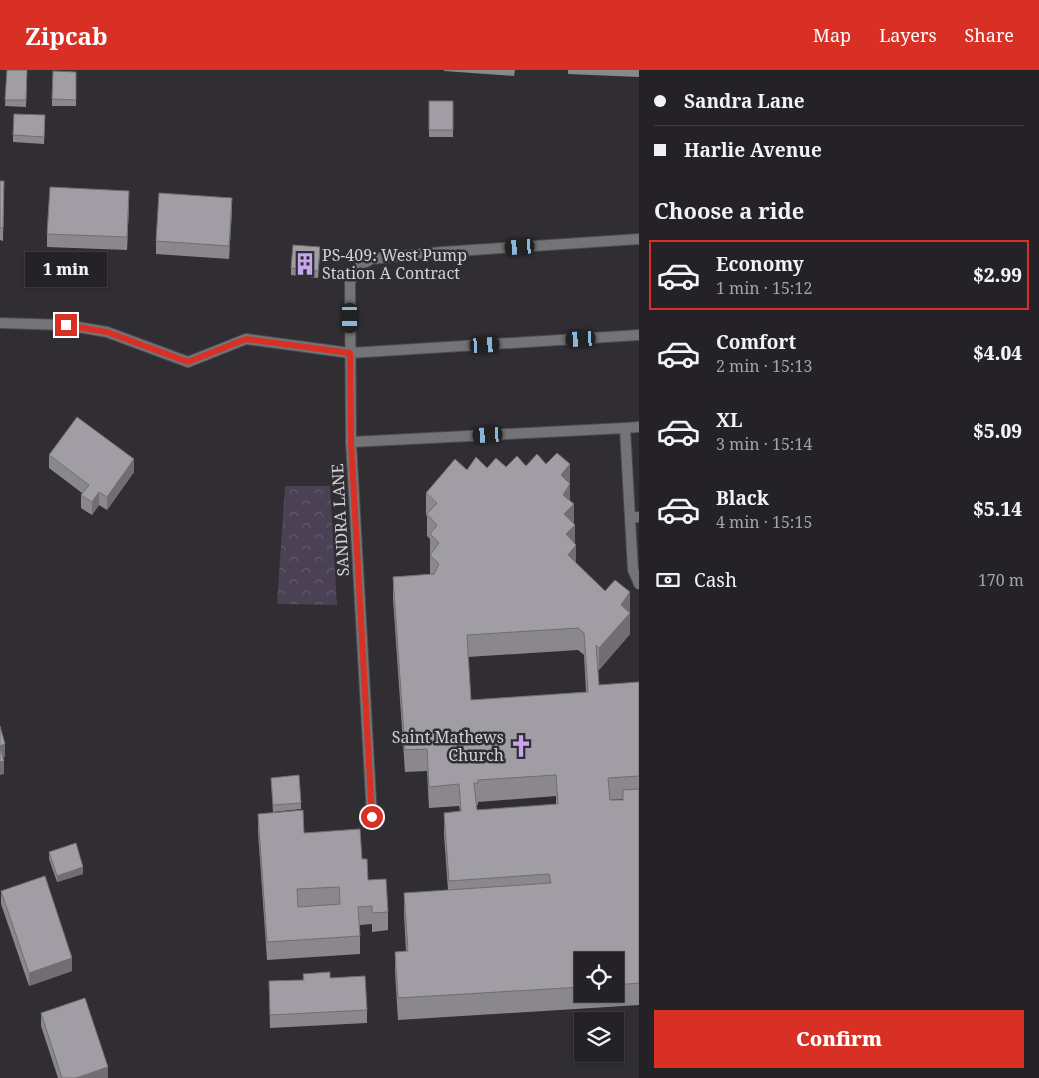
<!DOCTYPE html>
<html lang="en">
<head>
<meta charset="utf-8">
<style>
	:root { --surface:#242226; --page:#2c2a2e; --text:#f1f3f6; --muted:#a3a4a7; --line:#413f43; --accent:#d93025 }
	body { margin:0; font-family:"Noto Serif",serif; background:var(--page); color:var(--text); height:100vh; display:flex; flex-direction:column; font-size:19px; white-space:nowrap }
	* { box-sizing:border-box; margin:0 }
	p { font-size:16px; color:var(--muted) }
	.icon { flex:none; width:28px; height:28px; fill:none; stroke:currentColor; stroke-width:2; stroke-linecap:round; stroke-linejoin:round }
	.map { position:relative; flex:1; overflow:hidden }
	.panel { display:flex; flex-direction:column; background:var(--surface); width:400px }
	.panel>* { flex:none }
	.guide { display:grid; align-content:center; height:110px; padding:0 15px; background:var(--surface) }
	.tools { position:absolute; left:574px; top:882px; display:grid; gap:10px }
	.tools a { display:grid; place-items:center; width:50px; height:50px; border-radius:0px; background:var(--surface); box-shadow:0 1px 4px #0004,0 0 0 1px var(--line); font-size:25px }
	.end { position:absolute; width:22px; height:22px; margin:-11px; border:6px solid #d93025; background:#fff; box-shadow:0 0 0 2px #fff }
	.from { border-radius:50% }
	.bubble { position:absolute; height:35px; border-radius:0px; background:var(--surface); box-shadow:0 1px 4px #0004,0 0 0 1px var(--line); font-size:16px; font-weight:800; line-height:35px; text-align:center }
	.car { position:absolute; width:15px; height:30px; margin:-15px -8px; border-radius:6px; box-shadow:0 0 4px 1px #0007; background:linear-gradient(#222 24%,#8ab4d8 0 40%,#222 0 76%,#8ab4d8 0 86%,#222 0) }
	.guide b { display:flex; align-items:center; gap:18px; height:48px; font-size:19px }
	.guide b+b { border-top:1px solid var(--line) }
	.guide i { width:12px; height:12px; background:var(--text) }
	ul { padding:0; list-style:none }
	li { display:flex; align-items:center; gap:15px; height:70px; margin:0 10px 8px; padding:0 5px; border:2px solid transparent; border-radius:0px }
	li div { flex:1 }
	li b { display:block; font-size:19px }
	li em { font-style:normal; font-weight:800 }
	li.current { border-color:var(--accent) }
	li>.icon { width:45px; height:45px; stroke-width:1.5 }
	h2 { padding:0 15px; font-size:22px; line-height:60px }
	.pay { display:flex; align-items:center; gap:12px; height:55px; padding:0 15px; font-size:19px }
	.pay p { margin-inline-start:auto }
	.action { display:flex; gap:10px; margin-top:auto; padding:10px 15px }
	.action a { flex:1; height:58px; border-radius:0px; background:var(--accent); color:#fff; font-size:20px; font-weight:800; line-height:58px; text-align:center }
	header { display:flex; align-items:center; gap:30px; box-sizing:border-box; height:70px; padding:0 25px; background:var(--accent); color:#fff }
	header strong { font-size:24px }
	nav { display:flex; gap:28px; margin-inline-start:auto; font-size:18px }
	main { display:flex; flex:1; min-height:0 }
	.map>svg:first-child { display:block }
	.park { fill:url(#park-crowns) }
	.lines { fill:none; stroke-linecap:round; stroke-linejoin:round }
	.lane-casing { stroke:#4d4b50; stroke-width:12 }
	.street-casing { stroke:#4d4b50; stroke-width:12 }
	.lane { stroke:#747376; stroke-width:10 }
	.street { stroke:#747376; stroke-width:10 }
	.wall { fill:#8a878d; fill-rule:evenodd }
	.shaded-wall { fill:#706e73 }
	.building { fill:#a09da4; stroke:#706e73; fill-rule:evenodd }
	.route { stroke:#d93025; stroke-width:6 }
	.labels { text-anchor:middle; stroke-width:5; stroke-linejoin:round; paint-order:stroke }
	.poi-label { font-size:16px; fill:#d2d1d5; stroke:#302d33; text-anchor:start }
	.street-label { font-size:16px; fill:#d2d1d5; stroke:#302d33 }
</style>
</head>
<body>
<header>
<strong>Zipcab</strong>
<nav><a>Map</a><a>Layers</a><a>Share</a></nav>
</header>
<main>
<div class="map">
<svg width="639" height="1008" viewBox="0 0 639 1008">
	<defs>
		<pattern id="park-crowns" width="20" height="18" patternUnits="userSpaceOnUse" patternTransform="scale(1.25)"><rect width="20" height="18" fill="#4a4154"/><path d="M2 6a3 3 0 1 1 6 0M12 15a3 3 0 1 1 6 0" fill="none" stroke="#635b6c"/></pattern>
	</defs>
	<rect width="100%" height="100%" fill="#302d33"/>
	<!-- park -->
	<polygon class="park" points="285,416 330,416 337,535 277,534"/>
	<g class="lines">
		<defs>
			<g id="lane">
				<polyline points="188,292 246,269 350,283 639,265"/>
				<polyline points="639,357 625,358 630,448 639,447"/>
				<polyline points="351,372 625,358"/>
				<polyline points="630,448 633,500 639,514"/>
			</g>
			<g id="street">
				<polyline points="0,253 66,255 107,262 188,292"/>
				<polyline points="372,747 351,372 350,212 360,196 371,189 442,182 639,169"/>
			</g>
		</defs>
		<!-- lane casing -->
		<use href="#lane" class="lane-casing"/>
		<!-- street casing -->
		<use href="#street" class="street-casing"/>
		<!-- lane -->
		<use href="#lane" class="lane"/>
		<!-- street -->
		<use href="#street" class="street"/>
	</g>
	<!-- wall -->
	<g class="wall">
		<polygon points="7,0 27,0 26,37 5,36"/>
		<polygon points="444,0 515,0 514,6 444,1"/>
		<polygon points="568,0 639,0 639,7 568,4"/>
		<polygon points="76,2 76,36 52,36 52,29"/>
		<rect x="429" y="31" width="24" height="36"/>
		<polygon points="45,52 44,74 13,72 13,65"/>
		<polygon points="0,111 4,124 3,171 0,170"/>
		<polygon points="129,134 127,180 47,177 47,164"/>
		<polygon points="232,141 229,189 156,184 156,171"/>
		<polygon points="320,183 318,208 291,205 291,198"/>
		<polygon points="49,385 134,402 107,440 99,435 92,445 81,438 81,425 82,423 49,398"/>
		<path d="M546,394h24v37l4,22 2,40 54,71 -31,36 -1,-1 1,16 40,-3v323l-241,15 -3,-47v-21l11,-1 -2,-36v-22l44,-3 -4,-55v-22l16,-2 -1,-5 -30,2 -2,-37 -22,1 -12,-173v-22l37,-3v-35l-3,-3v-20l-1,-1v-22l41,-23 20,-2 39,-2zM578,580l6,5 2,37 -115,8 -3,-43zM556,726v8l-79,6 -1,-5h2v-3zM623,729v1h-13zM582,891h33v33h-33z"/>
		<polygon points="271,708 301,733 301,739 273,742"/>
		<polygon points="258,744 304,763 362,789 368,810 388,842 388,860 372,862 372,854 360,855 360,884 267,890 258,762"/>
		<polygon points="49,782 83,804 57,812 49,789"/>
		<polygon points="1,821 72,901 29,916 1,834"/>
		<polygon points="303,904 330,908 367,940 367,953 270,958 269,911 303,910"/>
		<polygon points="41,943 108,1008 58,1008 41,956"/>
	</g>
	<!-- shaded-wall -->
	<g class="shaded-wall">
		<polygon points="129,121 129,134 127,180 127,167"/>
		<polygon points="232,128 232,141 229,189 229,176"/>
		<polygon points="134,389 134,402 107,440 107,427"/>
		<polygon points="570,394 570,436 574,434 574,456 563,446 561,405"/>
		<polygon points="99,422 99,435 92,445 92,432"/>
		<polygon points="575,455 575,476 566,464"/>
		<polygon points="576,475 576,497 568,485"/>
		<polygon points="630,522 630,564 599,600 599,578 621,535"/>
		<polygon points="5,674 5,687 0,688 0,676"/>
		<polygon points="4,691 4,704 0,705 0,692"/>
		<polygon points="83,797 83,804 57,812 57,806"/>
		<polygon points="72,888 72,901 29,916 29,903"/>
		<polygon points="108,997 108,1008 76,1008"/>
	</g>
	<!-- building -->
	<g class="building">
		<polygon points="7,0 27,0 26,30 5,30"/>
		<polygon points="53,1 76,2 76,30 52,29"/>
		<rect x="429" y="31" width="24" height="29"/>
		<polygon points="14,44 45,45 44,67 13,65"/>
		<polygon points="0,111 4,111 3,158 0,157"/>
		<polygon points="50,117 129,121 127,167 47,164"/>
		<polygon points="159,123 232,128 229,176 156,171"/>
		<polygon points="293,175 320,177 318,201 291,198"/>
		<polygon points="77,347 134,389 107,427 99,422 92,432 81,425 89,415 49,385"/>
		<path d="M557,383l13,11 -9,11 9,9 -7,11 11,9 -10,10 11,11 -9,9 10,11 -8,10 37,36 10,-11 15,12 -9,13 9,8 -31,35 -3,-3 3,40 40,-3v94l-31,2 2,22h13v-10l16,-1v194l-24,2v-24h-33v26l-184,11 -3,-46 13,-1 -4,-58 147,-10 -2,-9 -100,7 -5,-68 17,-2 -2,-27 -30,3 -2,-38 -22,1 -12,-173 41,-3 5,-10 -9,-9 9,-12 -9,-9 7,-9 -10,-11 10,-11 -11,-10 29,-34 12,11 9,-13 11,11 9,-10 10,9 11,-11 9,10 11,-12 9,10zM578,558l6,5 4,59 -117,8 -4,-65zM556,705l2,29 -81,6 -3,-27h4v-3z"/>
		<polygon points="0,656 5,674 0,676"/>
		<polygon points="0,677 4,691 0,692"/>
		<polygon points="299,705 301,733 273,735 271,708"/>
		<path d="M303,740l1,23 56,-4 2,30h5l1,21 18,-1 2,33 -16,1v-7l-14,1 2,29 -93,6 -9,-128zM339,817l1,17 -42,3 -1,-18z"/>
		<polygon points="76,773 83,797 57,806 49,782"/>
		<polygon points="45,806 72,888 29,903 1,821"/>
		<polygon points="330,902 330,908 365,906 367,940 270,945 269,911 304,910 303,904"/>
		<polygon points="85,928 108,997 76,1008 62,1008 41,943"/>
	</g>
	<g class="lines">
		<!-- route -->
		<polyline class="route" points="66,255 107,262 188,292 246,269 350,283 351,372 372,747"/>
	</g>
	<!-- icons -->
	<defs>
		<symbol id="building-bare" viewBox="-9 -9 18 18"><path d="M-4-6H4V6H1V3H-1V6H-4ZM-2.5-4.3h1.7v1.8h-1.7ZM.8-4.3h1.7v1.8H.8ZM-2.5-1h1.7V.8h-1.7ZM.8-1h1.7V.8H.8Z" fill="#c7a6ef" stroke="#302d33" stroke-width="2.5" paint-order="stroke"/></symbol>
		<symbol id="church-bare" viewBox="-9 -9 18 18"><path d="M-1.2-6h2.4v3.5h3.3v2.4h-3.3V6h-2.4V-.1h-3.3v-2.4h3.3Z" fill="#c7a6ef" stroke="#302d33" stroke-width="2.5" paint-order="stroke"/></symbol>
	</defs>
	<g fill-rule="evenodd">
		<use href="#building-bare" x="289" y="178" width="32" height="32"/>
		<use href="#church-bare" x="505" y="660" width="32" height="32"/>
	</g>
	<g class="labels">
		<!-- poi labels -->
		<g class="poi-label">
			<text x="322" y="191">PS-409: West Pump<tspan x="322" dy="18">Station A Contract</tspan></text>
			<text x="504" y="673" text-anchor="end">Saint Mathews<tspan x="504" dy="18">Church</tspan></text>
		</g>
		<!-- street labels -->
		<g class="street-label">
			<text transform="translate(340 450) rotate(-93)" y="6">SANDRA LANE</text>
		</g>
	</g>
</svg>
<div class="tools">
<a><svg class="icon" aria-label="locate" viewBox="0 0 24 24"><circle cx="12" cy="12" r="6"/><path d="M12 2v4M12 18v4M2 12h4M18 12h4"/></svg></a>
<a><svg class="icon" aria-label="layers" viewBox="0 0 24 24"><path d="M12 4l9 5-9 5-9-5zM3 14l9 5 9-5"/></svg></a>
</div>
<i class="end from" style="left:372px;top:747px"></i>
<i class="end" style="left:66px;top:255px"></i>
<div class="bubble" style="left:25px;top:182px;width:82px">1 min</div>
<i class="car" style="left:520px;top:177px;rotate:266deg"></i>
<i class="car" style="left:350px;top:248px;rotate:180deg"></i>
<i class="car" style="left:581px;top:269px;rotate:267deg"></i>
<i class="car" style="left:485px;top:275px;rotate:87deg"></i>
<i class="car" style="left:488px;top:365px;rotate:267deg"></i>
</div>
<section class="panel">
<div class="guide">
<b><i class="from"></i>Sandra Lane</b>
<b><i></i>Harlie Avenue</b>
</div>
<h2>Choose a ride</h2>
<ul>
<li class="current"><svg class="icon" aria-label="car" viewBox="0 0 24 24"><path d="M5 17H2v-5l4-1 3-4h7l3 4 3 1v5h-3M9 17h6M6 11h13"/><circle cx="7" cy="17" r="2"/><circle cx="17" cy="17" r="2"/></svg><div><b>Economy</b><p>1 min · 15:12</p></div><em>$2.99</em></li>
<li><svg class="icon" aria-label="car" viewBox="0 0 24 24"><path d="M5 17H2v-5l4-1 3-4h7l3 4 3 1v5h-3M9 17h6M6 11h13"/><circle cx="7" cy="17" r="2"/><circle cx="17" cy="17" r="2"/></svg><div><b>Comfort</b><p>2 min · 15:13</p></div><em>$4.04</em></li>
<li><svg class="icon" aria-label="car" viewBox="0 0 24 24"><path d="M5 17H2v-5l4-1 3-4h7l3 4 3 1v5h-3M9 17h6M6 11h13"/><circle cx="7" cy="17" r="2"/><circle cx="17" cy="17" r="2"/></svg><div><b>XL</b><p>3 min · 15:14</p></div><em>$5.09</em></li>
<li><svg class="icon" aria-label="car" viewBox="0 0 24 24"><path d="M5 17H2v-5l4-1 3-4h7l3 4 3 1v5h-3M9 17h6M6 11h13"/><circle cx="7" cy="17" r="2"/><circle cx="17" cy="17" r="2"/></svg><div><b>Black</b><p>4 min · 15:15</p></div><em>$5.14</em></li>
</ul>
<div class="pay"><svg class="icon" aria-label="cash" viewBox="0 0 24 24"><path d="M3 7h18v10H3z"/><circle cx="12" cy="12" r="2"/></svg>Cash<p>170 m</p></div>
<div class="action"><a>Confirm</a></div>
</section>
</main>
</body>
</html>
